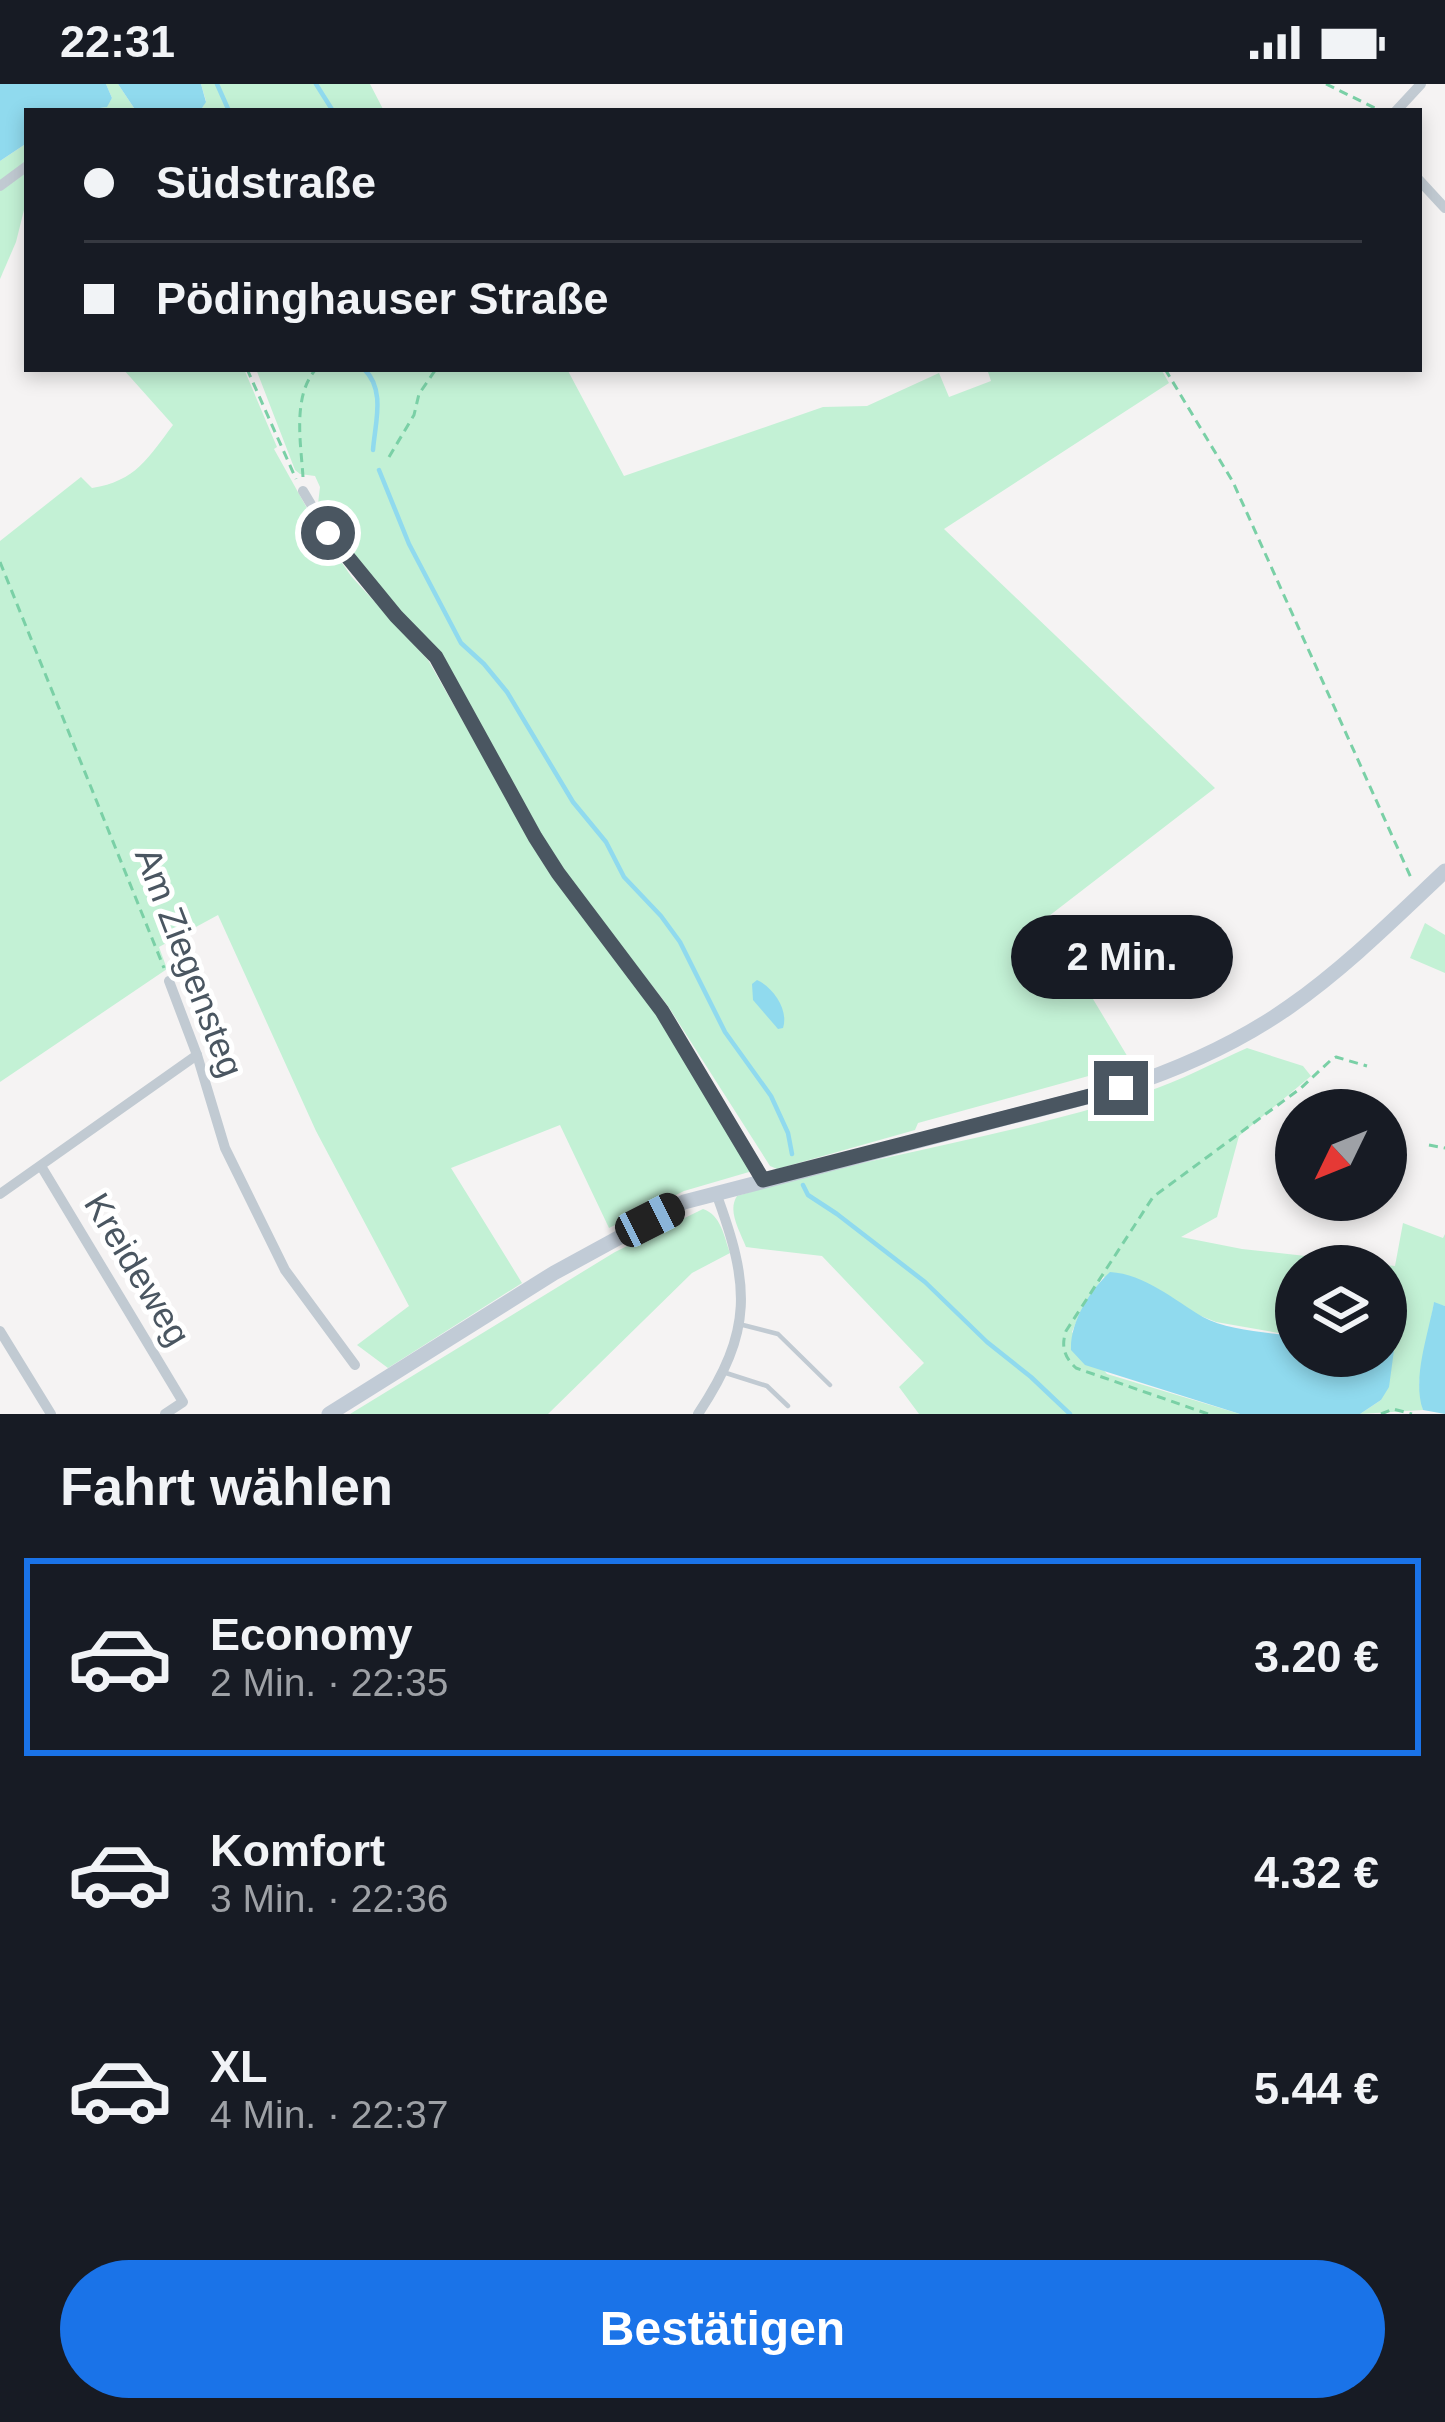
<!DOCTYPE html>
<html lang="de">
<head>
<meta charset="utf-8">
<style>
	:root { --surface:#171b24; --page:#20242c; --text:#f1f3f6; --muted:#9ea1a6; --line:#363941; --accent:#1a73e8 }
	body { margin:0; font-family:Helvetica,sans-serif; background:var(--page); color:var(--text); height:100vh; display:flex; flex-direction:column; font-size:45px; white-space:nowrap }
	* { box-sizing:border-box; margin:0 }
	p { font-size:39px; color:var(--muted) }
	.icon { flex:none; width:66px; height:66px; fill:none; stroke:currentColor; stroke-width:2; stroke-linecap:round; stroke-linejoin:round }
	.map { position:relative; height:1330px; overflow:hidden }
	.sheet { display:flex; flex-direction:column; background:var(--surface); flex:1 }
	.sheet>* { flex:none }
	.hud { position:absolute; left:24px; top:24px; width:1398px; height:264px; border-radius:0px; box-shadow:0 6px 18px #0003; display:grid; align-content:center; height:264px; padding:0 60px; background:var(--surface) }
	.needle { width:78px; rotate:227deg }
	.controls { position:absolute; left:1275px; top:1005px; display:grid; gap:24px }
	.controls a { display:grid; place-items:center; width:132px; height:132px; border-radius:50%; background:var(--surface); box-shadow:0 6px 18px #0003; font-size:60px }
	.end { position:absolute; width:54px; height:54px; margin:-27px; border:15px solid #4a5661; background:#fff; box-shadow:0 0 0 6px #fff }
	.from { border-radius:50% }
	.bubble { position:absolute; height:84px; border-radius:42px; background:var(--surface); box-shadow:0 6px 18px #0003; font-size:39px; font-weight:600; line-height:84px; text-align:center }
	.car { position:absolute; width:36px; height:72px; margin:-36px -18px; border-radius:15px; box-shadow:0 0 9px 3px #0007; background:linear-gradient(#222 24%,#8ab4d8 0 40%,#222 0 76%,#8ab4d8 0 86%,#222 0) }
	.hud b { display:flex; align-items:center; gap:42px; height:114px; font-size:45px }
	.hud b+b { border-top:3px solid var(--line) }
	.hud i { width:30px; height:30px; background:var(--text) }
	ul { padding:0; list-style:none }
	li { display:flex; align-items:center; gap:36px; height:198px; margin:0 24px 18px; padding:0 36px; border:6px solid transparent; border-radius:0px }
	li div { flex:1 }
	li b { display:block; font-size:45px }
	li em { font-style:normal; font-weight:600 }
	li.selected { border-color:var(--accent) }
	li>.icon { width:108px; height:108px; stroke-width:1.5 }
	h2 { padding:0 60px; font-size:54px; line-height:144px }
	.button { display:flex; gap:24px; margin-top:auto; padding:24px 60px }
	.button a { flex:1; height:138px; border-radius:72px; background:var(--accent); color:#fff; font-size:48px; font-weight:600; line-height:138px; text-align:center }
	.status { display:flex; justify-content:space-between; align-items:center; height:84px; padding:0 60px; background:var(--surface); direction:ltr }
	.status svg { height:33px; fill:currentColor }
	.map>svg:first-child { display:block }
	.green { fill:#c3f1d5 }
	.water { fill:#90daee }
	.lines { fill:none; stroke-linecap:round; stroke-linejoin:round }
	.stream { stroke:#90daee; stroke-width:4.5 }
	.path { stroke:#7ad0a6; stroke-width:3; stroke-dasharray:9 6; stroke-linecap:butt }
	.service { stroke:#c1cad2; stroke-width:4.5 }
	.minor { stroke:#c1cad2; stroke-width:10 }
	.secondary { stroke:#c1cbd6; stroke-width:15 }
	.route { stroke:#4a5661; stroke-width:15 }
	.labels { text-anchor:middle; stroke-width:10; stroke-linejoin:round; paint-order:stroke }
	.street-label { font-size:36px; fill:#4a5661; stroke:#fff }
</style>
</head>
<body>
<div class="status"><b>22:31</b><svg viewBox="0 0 49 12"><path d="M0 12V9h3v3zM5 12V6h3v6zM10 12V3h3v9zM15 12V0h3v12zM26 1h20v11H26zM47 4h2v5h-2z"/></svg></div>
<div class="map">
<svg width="1445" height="1330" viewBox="0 0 1445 1330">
	<rect width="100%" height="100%" fill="#f5f3f3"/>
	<!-- green -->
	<g class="green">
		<polygon points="106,0 118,0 136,27 78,27 106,23 112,14"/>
		<polygon points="201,0 370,0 384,27 200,27 206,17"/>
		<polygon points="27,59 27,114 16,158 0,195 0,77"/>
		<path d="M123,285h121l33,78 -3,2 44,79 33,48 77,84 103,180 36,56 93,117 90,151 -1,8 -65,19 -75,37 -49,-103 -109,43 71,115 -134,85 -31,-23 52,-39 -93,-175 -98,-216 -59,32 8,22 -167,113v-541l81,-64 11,11c44,-7 56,-30 81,-63z"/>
		<polygon points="256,285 567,285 624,392 823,323 867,322 939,289 949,313 991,297 987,285 1161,285 1169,299 944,445 1215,704 1045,835 1132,980 918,1039 915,1046 777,1085 770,1082 668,922 561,785 441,573 365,488 318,420 320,403 315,392 300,390 295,386"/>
		<polygon points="1425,839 1445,851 1445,889 1410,874"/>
		<path d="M1247,964l56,18 8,10 -72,60 -22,81 -36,20 61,12 153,17 8,-43 40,15 2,-4v72l-11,-3 -15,80 4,27 -63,4 21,-14 9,-64 -4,-1v-69h-90v70l-80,-14 -113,-45 -23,36 -8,19 35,42 133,40h-321l-20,-27 25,-24 -102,-107 -76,-9c-6,-16 -19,-36 -9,-51 134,-41 275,-59 409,-104 34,-11 67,-29 101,-44z"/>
		<path d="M703,1125c18,6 21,27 27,44l-38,20 -144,141h-198l265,-162z"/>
	</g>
	<!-- water -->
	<g class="water">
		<polygon points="0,0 106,0 112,14 107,23 78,27 27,27 27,59 0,77"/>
		<polygon points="118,0 201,0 206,18 200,27 136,27"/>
		<path d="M757,896c16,7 32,30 26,48l-5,1 -25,-29 -1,-16z"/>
		<path d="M1110,1188c35,2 64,28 93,45 23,13 66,16 93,19v20h90v-21l4,1 5,7 -6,44 -8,13 -21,14h-120l-155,-49 -14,-15c-1,-28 19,-60 39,-78z"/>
		<path d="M1434,1218l11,4v108l-22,-4c-11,-32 5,-74 11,-108z"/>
	</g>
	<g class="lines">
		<!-- stream -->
		<g class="stream">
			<polyline points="217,0 229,27"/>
			<polyline points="316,0 333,27"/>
			<path d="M364,285c22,21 11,54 9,81"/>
			<polyline points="379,386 409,460 461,559 484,580 507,608 573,718 606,758 624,793 661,832 680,858 725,948 771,1012 788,1049 792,1070"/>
			<polyline points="803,1101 808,1111 837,1130 925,1198 987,1258 1031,1293 1070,1330"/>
		</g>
		<!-- path -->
		<g class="path">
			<polyline points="1326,0 1381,27"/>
			<polyline points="247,285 296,395"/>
			<polyline points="1165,285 1233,398 1412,796"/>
			<polyline points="389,373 414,331 419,310 436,285"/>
			<path d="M303,393c-2,-33 -11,-81 13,-108"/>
			<polyline points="0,478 164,884"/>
			<polyline points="1429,1061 1445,1064"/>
			<path d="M1208,1330l-132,-46c-12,-11 -15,-22 -10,-37l87,-134 148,-109 30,-28 5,-3 31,9"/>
			<polyline points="1381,1330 1393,1325 1412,1330"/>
		</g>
		<!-- service -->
		<g class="service">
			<polyline points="739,1240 778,1250 830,1301"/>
			<polyline points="726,1289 767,1302 788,1322"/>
		</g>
		<!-- minor -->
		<g class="minor">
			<polyline points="1396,27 1421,0"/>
			<polyline points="1419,96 1445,124"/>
			<polyline points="0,102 27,82"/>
			<polyline points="303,407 328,449 361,491 436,573 535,753 558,789 662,927 763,1096"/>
			<polyline points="169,897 197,971 225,1064 285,1186 355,1281"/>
			<polyline points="41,1082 183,1318 165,1330"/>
			<polyline points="0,1110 197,971"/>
			<polyline points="0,1247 51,1330"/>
			<path d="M698,1330c56,-84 52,-129 18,-221"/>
		</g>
		<!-- secondary -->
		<path class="secondary" d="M329,1330l225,-141 130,-71 437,-114c58,-19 118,-46 168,-81 57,-40 106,-89 156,-136"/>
	</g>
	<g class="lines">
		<!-- route -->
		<polyline class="route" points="328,449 396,532 436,573 535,753 558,789 662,927 763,1096 1121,1004"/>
	</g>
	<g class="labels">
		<!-- street labels -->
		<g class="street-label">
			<text transform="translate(190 878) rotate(69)" y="13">Am Ziegensteg</text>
			<text transform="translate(138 1185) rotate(59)" y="13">Kreideweg</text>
		</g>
	</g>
</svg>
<div class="controls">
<a><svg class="needle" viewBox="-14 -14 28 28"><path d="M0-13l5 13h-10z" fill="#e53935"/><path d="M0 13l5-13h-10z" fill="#9ea1a6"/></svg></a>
<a><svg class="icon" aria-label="layers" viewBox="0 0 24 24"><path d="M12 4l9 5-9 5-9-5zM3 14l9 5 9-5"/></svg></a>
</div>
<i class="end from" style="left:328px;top:449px"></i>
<i class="end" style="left:1121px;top:1004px"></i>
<div class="bubble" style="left:1011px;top:831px;width:222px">2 Min.</div>
<i class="car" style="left:650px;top:1136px;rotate:63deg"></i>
<div class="hud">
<b><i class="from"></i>Südstraße</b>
<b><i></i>Pödinghauser Straße</b>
</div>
</div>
<section class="sheet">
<h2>Fahrt wählen</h2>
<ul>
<li class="selected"><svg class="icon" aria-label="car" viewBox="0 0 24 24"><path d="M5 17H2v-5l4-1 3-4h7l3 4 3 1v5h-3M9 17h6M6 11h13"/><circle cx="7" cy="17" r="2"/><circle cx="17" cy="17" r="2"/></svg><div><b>Economy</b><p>2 Min. · 22:35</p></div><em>3.20 €</em></li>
<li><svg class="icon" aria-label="car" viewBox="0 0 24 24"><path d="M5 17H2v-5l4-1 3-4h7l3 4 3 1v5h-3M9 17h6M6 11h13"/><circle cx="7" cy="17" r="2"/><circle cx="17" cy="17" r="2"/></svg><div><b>Komfort</b><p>3 Min. · 22:36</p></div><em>4.32 €</em></li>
<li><svg class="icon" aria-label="car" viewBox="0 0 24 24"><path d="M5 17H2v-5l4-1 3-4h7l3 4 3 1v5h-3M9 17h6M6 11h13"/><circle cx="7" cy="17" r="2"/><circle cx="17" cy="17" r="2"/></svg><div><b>XL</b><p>4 Min. · 22:37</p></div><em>5.44 €</em></li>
</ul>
<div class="button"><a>Bestätigen</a></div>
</section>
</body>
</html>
